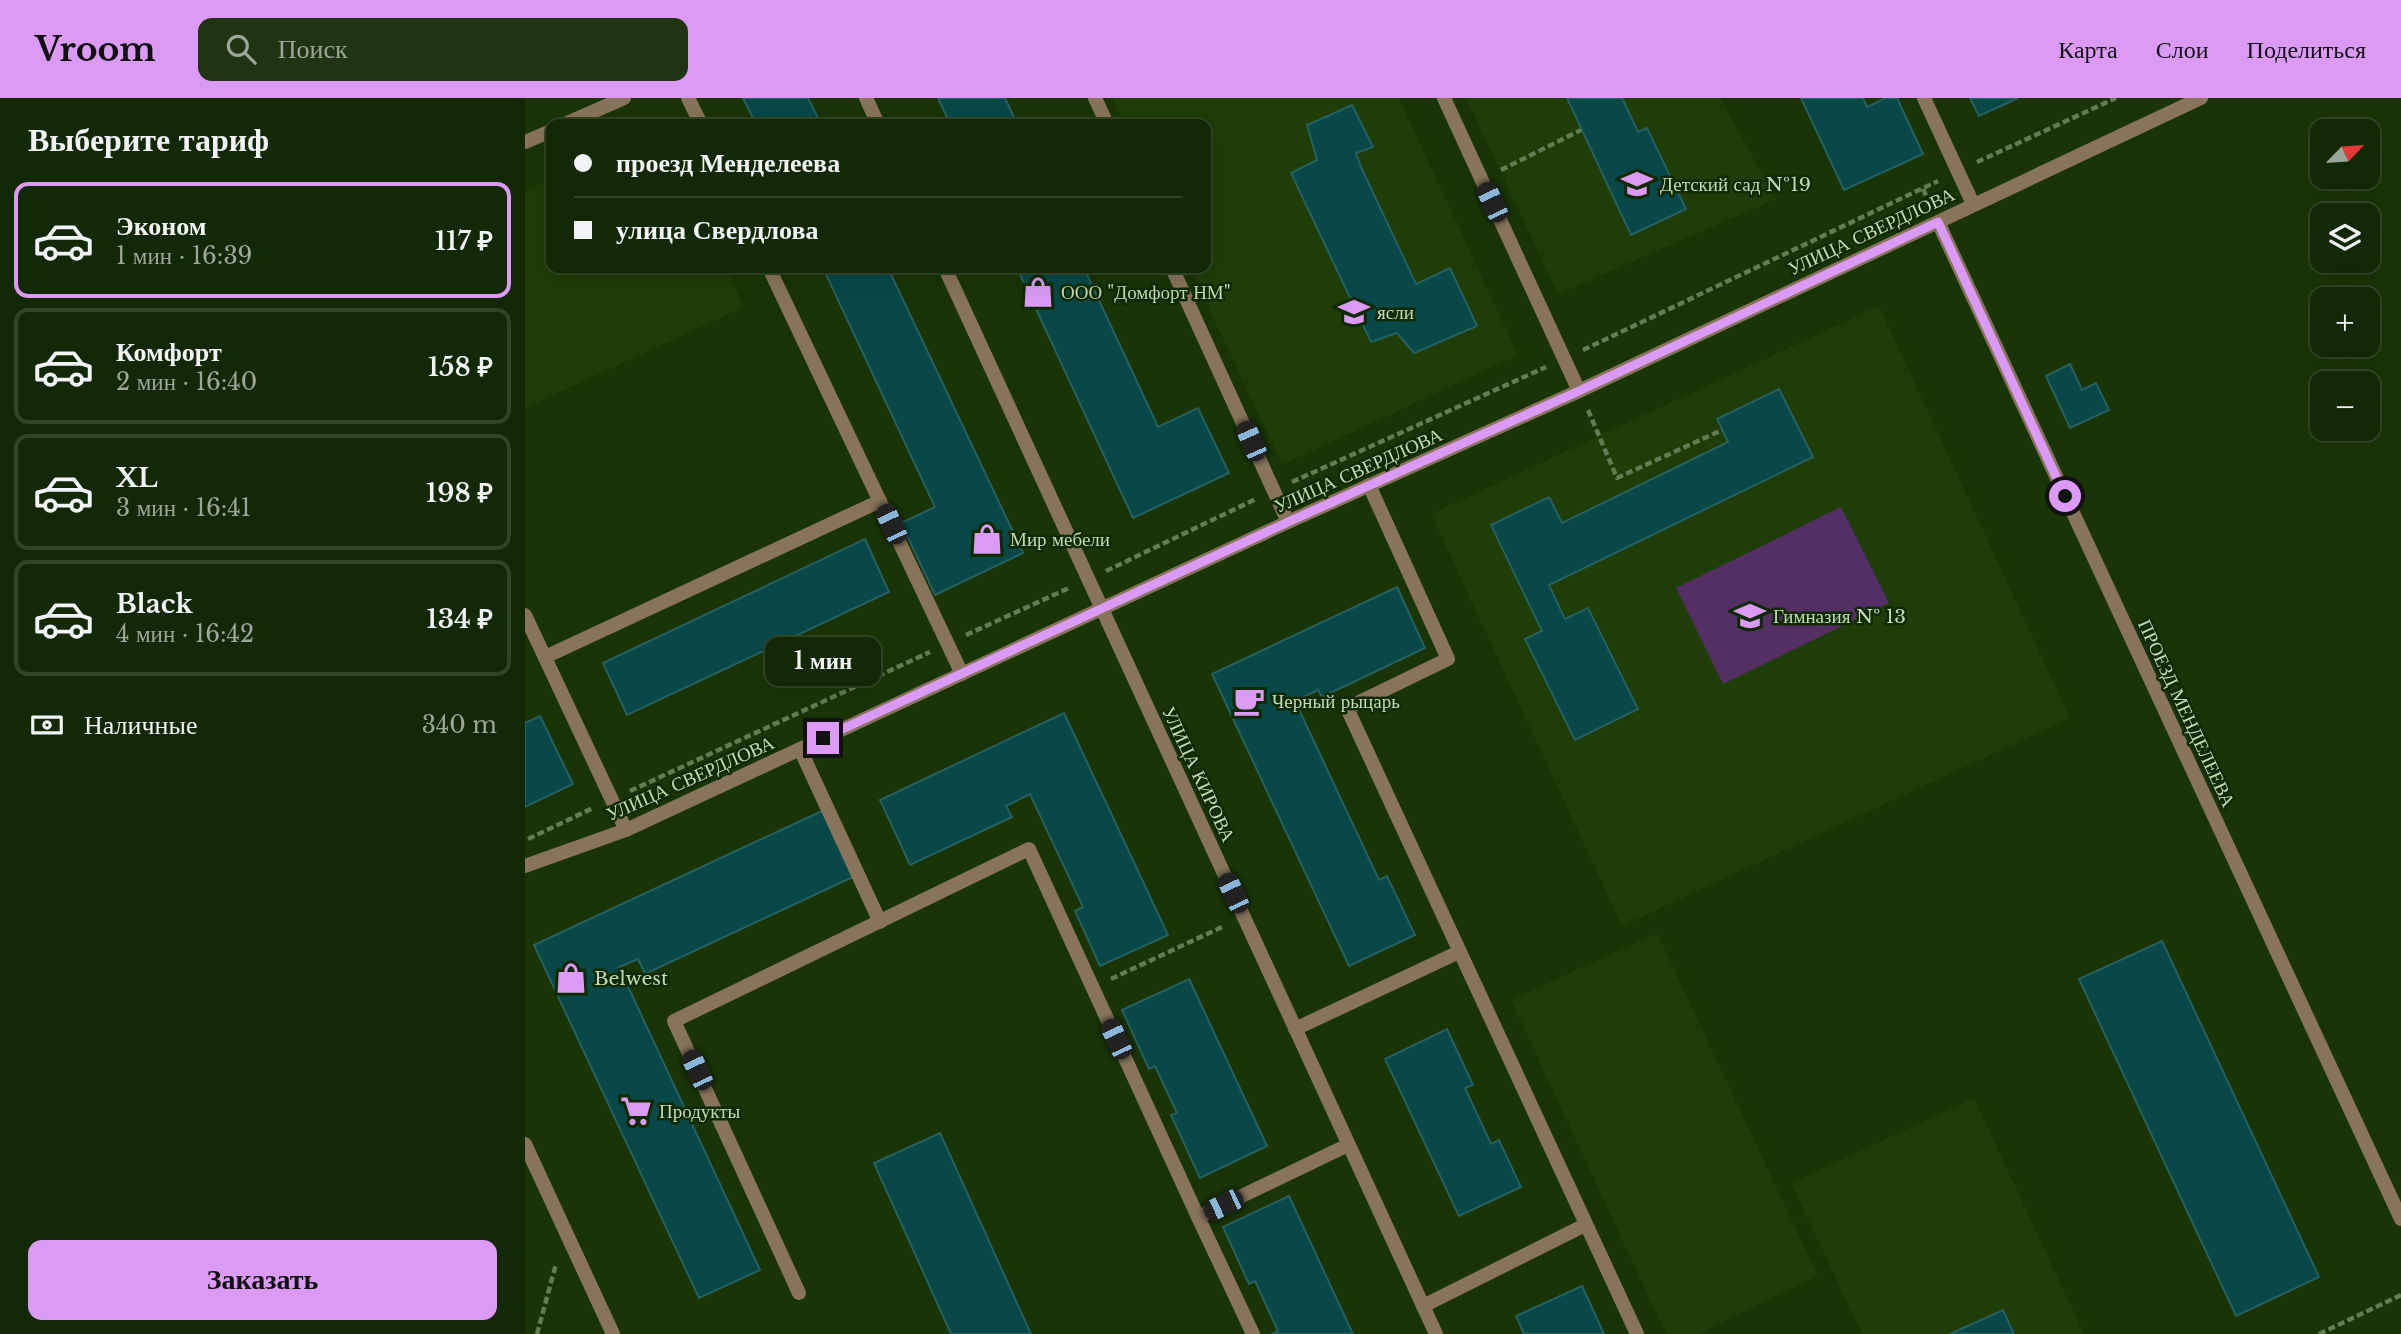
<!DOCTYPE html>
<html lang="ru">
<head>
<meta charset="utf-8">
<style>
	:root { --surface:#132804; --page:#203413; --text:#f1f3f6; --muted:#9da69a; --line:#324426; --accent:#da9af6 }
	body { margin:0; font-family:"Libre Baskerville",serif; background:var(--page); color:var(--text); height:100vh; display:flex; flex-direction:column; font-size:26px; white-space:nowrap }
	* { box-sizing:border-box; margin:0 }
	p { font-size:23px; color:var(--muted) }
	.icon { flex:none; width:38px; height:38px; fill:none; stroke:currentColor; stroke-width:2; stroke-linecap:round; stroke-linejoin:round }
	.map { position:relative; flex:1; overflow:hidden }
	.panel { display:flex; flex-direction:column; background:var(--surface); width:525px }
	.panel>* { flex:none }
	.top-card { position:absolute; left:21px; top:21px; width:665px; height:154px; border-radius:14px; box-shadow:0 7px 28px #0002,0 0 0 2px var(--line); display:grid; align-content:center; height:154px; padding:0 28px; background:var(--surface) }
	.needle { width:46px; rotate:65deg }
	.fabs { position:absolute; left:1785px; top:21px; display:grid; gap:14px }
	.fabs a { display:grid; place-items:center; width:70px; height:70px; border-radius:14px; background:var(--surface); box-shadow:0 7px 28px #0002,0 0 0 2px var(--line); font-size:35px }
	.end { position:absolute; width:32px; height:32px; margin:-16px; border:9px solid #da9af6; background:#111; box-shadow:0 0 0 4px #111 }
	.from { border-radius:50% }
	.bubble { position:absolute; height:49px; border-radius:14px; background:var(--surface); box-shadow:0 7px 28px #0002,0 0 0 2px var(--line); font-size:23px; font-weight:600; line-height:49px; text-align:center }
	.car { position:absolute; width:21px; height:42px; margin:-21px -10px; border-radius:9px; box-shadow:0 0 5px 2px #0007; background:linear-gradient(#222 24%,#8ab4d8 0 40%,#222 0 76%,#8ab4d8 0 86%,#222 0) }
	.top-card b { display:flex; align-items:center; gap:24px; height:66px; font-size:26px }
	.top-card b+b { border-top:2px solid var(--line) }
	.top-card i { width:18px; height:18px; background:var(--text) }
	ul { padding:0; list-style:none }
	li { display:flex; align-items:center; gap:21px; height:116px; margin:0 14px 10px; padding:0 14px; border:4px solid var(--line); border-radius:14px }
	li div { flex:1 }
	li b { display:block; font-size:26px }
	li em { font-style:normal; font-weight:600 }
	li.active { border-color:var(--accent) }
	li>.icon { width:63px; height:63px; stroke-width:1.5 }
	h2 { padding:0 28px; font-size:32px; line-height:84px }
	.pay { display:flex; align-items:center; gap:18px; height:77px; padding:0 28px; font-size:26px }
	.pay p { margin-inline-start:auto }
	.action { display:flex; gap:14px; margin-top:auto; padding:14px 28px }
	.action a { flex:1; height:80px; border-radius:14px; background:var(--accent); color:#111; font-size:28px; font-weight:600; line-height:80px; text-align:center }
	header { display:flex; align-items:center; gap:42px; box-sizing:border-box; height:98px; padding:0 35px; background:var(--accent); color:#111 }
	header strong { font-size:33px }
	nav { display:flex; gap:38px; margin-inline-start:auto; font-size:24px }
	.search { width:490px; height:63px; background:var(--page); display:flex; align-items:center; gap:18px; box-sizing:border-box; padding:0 24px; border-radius:14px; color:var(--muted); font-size:26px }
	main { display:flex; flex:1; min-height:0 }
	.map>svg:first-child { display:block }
	.built { fill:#1e3d07 }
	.green { fill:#542f63 }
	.building { fill:#084848; stroke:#276060; stroke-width:2 }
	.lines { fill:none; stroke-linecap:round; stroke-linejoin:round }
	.path { stroke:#627c53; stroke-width:4.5; stroke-dasharray:7 3.5; stroke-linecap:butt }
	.lane { stroke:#87745a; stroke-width:14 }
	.street { stroke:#87745a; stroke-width:14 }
	.route { stroke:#da9af6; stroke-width:9 }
	.labels { text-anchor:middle; stroke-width:5; stroke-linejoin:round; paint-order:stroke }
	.poi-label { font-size:19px; fill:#c3d9b9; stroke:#0f2a00; text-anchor:start }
	.street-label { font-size:19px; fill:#c3d9b9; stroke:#0f2a00 }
</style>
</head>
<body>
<header>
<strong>Vroom</strong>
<div class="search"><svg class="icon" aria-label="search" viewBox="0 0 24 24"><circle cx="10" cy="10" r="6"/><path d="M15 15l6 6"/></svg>Поиск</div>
<nav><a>Карта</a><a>Слои</a><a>Поделиться</a></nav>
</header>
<main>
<section class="panel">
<h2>Выберите тариф</h2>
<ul>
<li class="active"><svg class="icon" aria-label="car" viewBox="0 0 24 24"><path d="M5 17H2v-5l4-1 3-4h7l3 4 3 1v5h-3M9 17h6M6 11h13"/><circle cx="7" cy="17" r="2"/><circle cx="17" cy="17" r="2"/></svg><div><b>Эконом</b><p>1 мин · 16:39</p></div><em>117 ₽</em></li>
<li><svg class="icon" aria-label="car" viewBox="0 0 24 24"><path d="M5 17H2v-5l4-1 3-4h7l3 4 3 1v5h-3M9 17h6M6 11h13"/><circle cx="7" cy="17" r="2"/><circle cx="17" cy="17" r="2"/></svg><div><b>Комфорт</b><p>2 мин · 16:40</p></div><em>158 ₽</em></li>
<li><svg class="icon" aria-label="car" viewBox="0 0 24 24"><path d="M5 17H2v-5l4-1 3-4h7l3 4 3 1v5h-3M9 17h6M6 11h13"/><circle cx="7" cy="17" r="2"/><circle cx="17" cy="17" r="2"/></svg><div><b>XL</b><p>3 мин · 16:41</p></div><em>198 ₽</em></li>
<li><svg class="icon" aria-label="car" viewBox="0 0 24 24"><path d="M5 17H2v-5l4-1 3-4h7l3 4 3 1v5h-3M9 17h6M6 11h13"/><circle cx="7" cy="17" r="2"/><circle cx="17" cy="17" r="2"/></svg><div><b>Black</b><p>4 мин · 16:42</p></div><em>134 ₽</em></li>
</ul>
<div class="pay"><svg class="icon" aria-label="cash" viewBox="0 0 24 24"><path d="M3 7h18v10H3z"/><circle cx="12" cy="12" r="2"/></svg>Наличные<p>340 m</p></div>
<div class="action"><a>Заказать</a></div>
</section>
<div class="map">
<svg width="1876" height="1236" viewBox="0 0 1876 1236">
	<rect width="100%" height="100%" fill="#193506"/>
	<!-- built -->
	<g class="built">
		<polygon points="587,0 874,0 993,257 757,367 665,170 681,170 681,26 599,26"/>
		<polygon points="941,0 1195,0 1251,101 1033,196"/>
		<polygon points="26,81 26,170 201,170 219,209 0,310 0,94"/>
		<polygon points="1354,208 1545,620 1097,828 906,416"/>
		<polygon points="1132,835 1293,1178 1173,1236 1141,1236 986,902"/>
		<polygon points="1449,1000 1559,1236 1337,1236 1266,1085"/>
	</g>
	<!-- green -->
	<polygon class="green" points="1316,409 1364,505 1198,586 1151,490"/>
	<!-- building -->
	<g class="building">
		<polygon points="218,0 283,0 296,26 231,26"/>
		<polygon points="413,0 480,0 492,26 425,26"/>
		<polygon points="1042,0 1097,0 1113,34 1122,30 1161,111 1106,137"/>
		<polygon points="1276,0 1338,0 1342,9 1361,0 1372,0 1398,56 1319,92"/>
		<polygon points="1445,0 1493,0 1454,18"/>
		<polygon points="827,7 848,49 831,55 836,69 891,186 925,170 952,228 889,255 872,235 846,244 766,75 792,62 782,27"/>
		<polygon points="298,170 363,170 498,455 410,497 376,425 410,409"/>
		<polygon points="492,170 559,170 633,329 673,310 704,375 608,420"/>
		<polygon points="1545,266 1557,292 1571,285 1584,312 1545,330 1521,278"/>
		<polygon points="1254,291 1288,359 1024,487 1040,521 1063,510 1113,611 1050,642 1000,541 1017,533 966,427 1024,399 1037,425 1203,344 1192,321"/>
		<polygon points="340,441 364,494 102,617 78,565"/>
		<polygon points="872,489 900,550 797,599 793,592 770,603 854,782 862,778 890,837 824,868 687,576"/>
		<polygon points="539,615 643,837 575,868 550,813 558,809 505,696 481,708 487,719 385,767 355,702"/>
		<polygon points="15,618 48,686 0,709 0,625"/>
		<polygon points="299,712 330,778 120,876 113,861 94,869 235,1172 174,1200 9,847"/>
		<polygon points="1637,843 1794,1179 1711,1218 1554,881"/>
		<polygon points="664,881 742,1048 675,1080 646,1017 652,1015 630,968 624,971 597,912"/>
		<polygon points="922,931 948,987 940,990 966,1046 974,1042 996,1089 934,1118 860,961"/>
		<polygon points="415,1035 506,1236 426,1236 349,1065"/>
		<polygon points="764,1098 828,1236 747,1236 753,1233 730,1183 724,1186 698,1129"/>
		<polygon points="1057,1188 1079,1236 999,1236 991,1218"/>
		<polygon points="1478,1212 1489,1236 1425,1236"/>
	</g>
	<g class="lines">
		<!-- path -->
		<g class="path">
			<polyline points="1452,64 1591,0"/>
			<polyline points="976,72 1056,32"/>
			<polyline points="1398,91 1405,106"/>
			<polyline points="1058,252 1413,83"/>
			<polyline points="1063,312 1092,380 1197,332"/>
			<polyline points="767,384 1021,269"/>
			<polyline points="581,473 731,401"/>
			<polyline points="441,537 544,490"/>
			<polyline points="105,693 405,554"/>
			<polyline points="3,741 68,710"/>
			<polyline points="586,881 699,828"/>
			<polyline points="12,1236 31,1166"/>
			<polyline points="1794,1236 1876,1197"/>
		</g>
		<!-- lane -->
		<g class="lane">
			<polyline points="163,0 176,26"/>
			<polyline points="570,0 582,26"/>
			<polyline points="919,0 1054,293"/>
			<polyline points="1399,0 1448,106"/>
			<polyline points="40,26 99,0"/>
			<polyline points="0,44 26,33"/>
			<polyline points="244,170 437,576"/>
			<polyline points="647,170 763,424"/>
			<polyline points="844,387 923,561 822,610 1112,1236"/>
			<polyline points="0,517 101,732"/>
			<polyline points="20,559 355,403"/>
			<polyline points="275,651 355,824"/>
			<polyline points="770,931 934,854"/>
			<polyline points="274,1195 149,923 504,751 673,1119"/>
			<polyline points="898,1208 1060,1127"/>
			<polyline points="728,1236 673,1119 823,1047"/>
		</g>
		<!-- street -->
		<g class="street">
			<polyline points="341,0 353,26"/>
			<polyline points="1413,124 1876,1121"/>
			<polyline points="420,170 911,1236"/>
			<polyline points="0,768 101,732 763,424 1054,293 1676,0"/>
			<polyline points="0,1046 88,1236"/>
		</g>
	</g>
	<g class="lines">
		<!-- route -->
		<polyline class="route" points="298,640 763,424 1054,293 1413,124 1540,398"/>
	</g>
	<!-- icons -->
	<defs>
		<symbol id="school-bare" viewBox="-9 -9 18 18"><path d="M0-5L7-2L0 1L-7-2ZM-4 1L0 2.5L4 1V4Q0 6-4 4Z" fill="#da9af6" stroke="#0f2a00" stroke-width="2.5" paint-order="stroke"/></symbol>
		<symbol id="shop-bare" viewBox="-9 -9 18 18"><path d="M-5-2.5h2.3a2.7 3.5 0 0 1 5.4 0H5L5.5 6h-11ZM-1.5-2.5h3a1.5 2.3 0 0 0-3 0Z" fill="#da9af6" stroke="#0f2a00" stroke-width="2.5" paint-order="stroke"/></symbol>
		<symbol id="cafe-bare" viewBox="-9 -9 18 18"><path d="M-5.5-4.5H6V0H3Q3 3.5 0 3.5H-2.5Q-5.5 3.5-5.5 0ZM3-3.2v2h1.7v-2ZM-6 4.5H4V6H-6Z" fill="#da9af6" stroke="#0f2a00" stroke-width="2.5" paint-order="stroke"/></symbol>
		<symbol id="supermarket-bare" viewBox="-9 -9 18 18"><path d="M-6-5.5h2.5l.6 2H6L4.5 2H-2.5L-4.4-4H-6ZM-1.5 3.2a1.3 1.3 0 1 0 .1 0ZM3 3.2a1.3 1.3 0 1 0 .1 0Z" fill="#da9af6" stroke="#0f2a00" stroke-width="2.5" paint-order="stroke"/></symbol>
	</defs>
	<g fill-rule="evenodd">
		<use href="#school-bare" x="1090" y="64" width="44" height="44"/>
		<use href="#shop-bare" x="491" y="172" width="44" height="44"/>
		<use href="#school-bare" x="807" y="192" width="44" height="44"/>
		<use href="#shop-bare" x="440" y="419" width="44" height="44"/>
		<use href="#school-bare" x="1203" y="496" width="44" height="44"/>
		<use href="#cafe-bare" x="702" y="581" width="44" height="44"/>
		<use href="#shop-bare" x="24" y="858" width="44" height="44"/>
		<use href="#supermarket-bare" x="89" y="991" width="44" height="44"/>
	</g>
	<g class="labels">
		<!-- poi labels -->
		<g class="poi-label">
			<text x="1135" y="93">Детский сад №19</text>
			<text x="536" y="201">ООО "Домфорт НМ"</text>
			<text x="852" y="221">ясли</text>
			<text x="485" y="448">Мир мебели</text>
			<text x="1248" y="525">Гимназия № 13</text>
			<text x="747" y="610">Черный рыцарь</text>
			<text x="69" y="887">Belwest</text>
			<text x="134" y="1020">Продукты</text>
		</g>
		<!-- street labels -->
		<g class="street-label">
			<text transform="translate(1346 133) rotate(-25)" y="7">УЛИЦА СВЕРДЛОВА</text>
			<text transform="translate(833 372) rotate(-24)" y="7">УЛИЦА СВЕРДЛОВА</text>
			<text transform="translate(1662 615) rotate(65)" y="7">ПРОЕЗД МЕНДЕЛЕЕВА</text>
			<text transform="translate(674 676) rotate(65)" y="7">УЛИЦА КИРОВА</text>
			<text transform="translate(165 680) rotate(-24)" y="7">УЛИЦА СВЕРДЛОВА</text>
		</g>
	</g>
</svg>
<div class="fabs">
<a><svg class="needle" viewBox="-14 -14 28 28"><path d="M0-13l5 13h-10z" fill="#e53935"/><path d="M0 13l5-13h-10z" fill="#9da69a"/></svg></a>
<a><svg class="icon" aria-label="layers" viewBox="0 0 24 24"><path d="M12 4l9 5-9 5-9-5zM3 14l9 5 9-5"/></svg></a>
<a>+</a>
<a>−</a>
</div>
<i class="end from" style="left:1540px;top:398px"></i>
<i class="end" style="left:298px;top:640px"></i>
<div class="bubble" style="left:240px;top:539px;width:116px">1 мин</div>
<i class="car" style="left:967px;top:104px;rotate:335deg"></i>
<i class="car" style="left:726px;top:343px;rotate:336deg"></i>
<i class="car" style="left:366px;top:426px;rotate:335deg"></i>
<i class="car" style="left:708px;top:795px;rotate:335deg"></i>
<i class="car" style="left:591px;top:941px;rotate:335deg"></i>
<i class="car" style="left:172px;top:972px;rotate:335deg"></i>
<i class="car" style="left:698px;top:1107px;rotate:244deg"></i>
<div class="top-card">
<b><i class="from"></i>проезд Менделеева</b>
<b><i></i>улица Свердлова</b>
</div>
</div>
</main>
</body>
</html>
